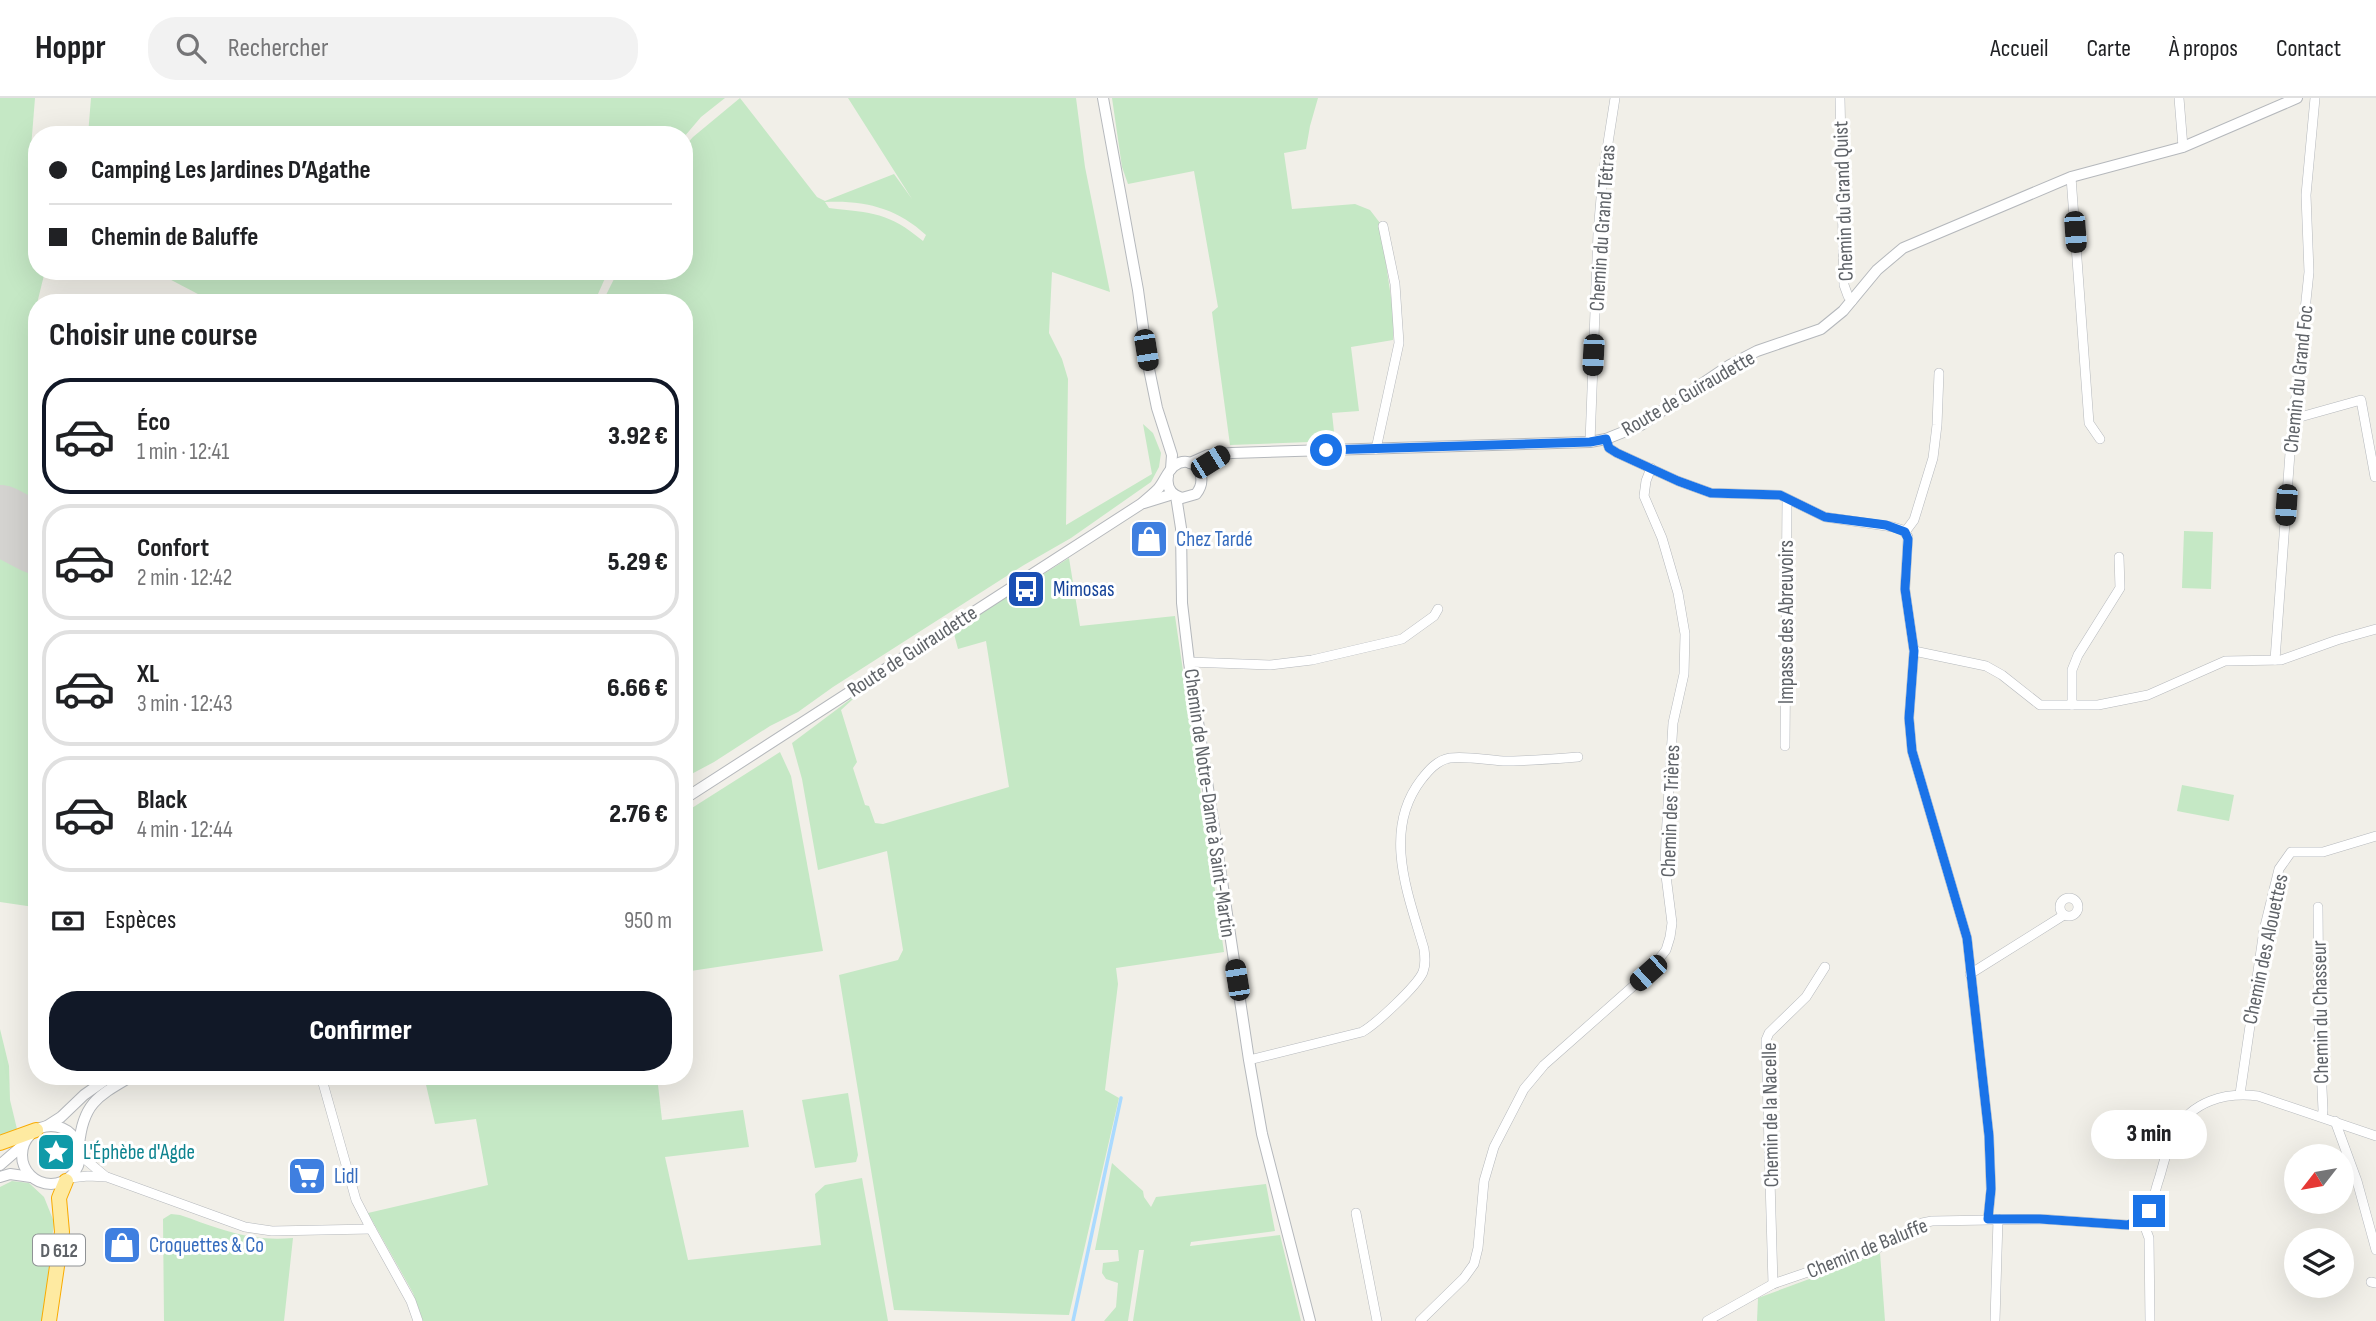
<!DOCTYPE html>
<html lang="fr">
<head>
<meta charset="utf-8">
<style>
	:root { --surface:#fff; --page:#f2f2f2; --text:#202124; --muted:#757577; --line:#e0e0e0; --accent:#111827 }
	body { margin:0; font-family:"Sofia Sans Condensed",sans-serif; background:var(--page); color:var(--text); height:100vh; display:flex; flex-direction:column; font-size:26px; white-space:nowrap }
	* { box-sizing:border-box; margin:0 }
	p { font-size:23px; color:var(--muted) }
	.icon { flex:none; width:38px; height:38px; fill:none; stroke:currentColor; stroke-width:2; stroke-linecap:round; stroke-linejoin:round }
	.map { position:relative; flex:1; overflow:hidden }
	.side { position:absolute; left:28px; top:196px; width:665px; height:791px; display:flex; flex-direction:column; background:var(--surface); border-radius:28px; box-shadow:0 7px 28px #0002 }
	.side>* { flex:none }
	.banner { position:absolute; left:28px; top:28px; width:665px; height:154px; border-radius:28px; box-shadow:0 7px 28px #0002; display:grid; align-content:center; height:154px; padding:0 21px; background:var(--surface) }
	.needle { width:46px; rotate:239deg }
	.controls { position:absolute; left:2284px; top:1046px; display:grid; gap:14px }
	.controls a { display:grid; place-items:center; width:70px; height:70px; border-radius:50%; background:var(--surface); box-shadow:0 7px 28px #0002; font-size:35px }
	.end { position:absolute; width:32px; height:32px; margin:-16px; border:9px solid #1a73e8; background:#fff; box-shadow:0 0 0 4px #fff }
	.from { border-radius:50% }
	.bubble { position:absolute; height:49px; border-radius:24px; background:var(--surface); box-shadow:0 7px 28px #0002; font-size:23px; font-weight:800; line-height:49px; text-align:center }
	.car { position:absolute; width:21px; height:42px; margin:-21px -10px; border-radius:9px; box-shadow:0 0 5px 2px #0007; background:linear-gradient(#222 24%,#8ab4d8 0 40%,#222 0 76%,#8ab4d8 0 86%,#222 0) }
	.banner b { display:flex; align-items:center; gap:24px; height:66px; font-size:26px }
	.banner b+b { border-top:2px solid var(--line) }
	.banner i { width:18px; height:18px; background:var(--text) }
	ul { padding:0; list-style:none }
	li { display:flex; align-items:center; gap:21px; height:116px; margin:0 14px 10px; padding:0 7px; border:4px solid var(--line); border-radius:28px }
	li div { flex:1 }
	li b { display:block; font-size:26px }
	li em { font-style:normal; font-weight:800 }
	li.selected { border-color:var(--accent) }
	li>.icon { width:63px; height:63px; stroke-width:1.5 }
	h2 { padding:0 21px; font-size:32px; line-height:84px }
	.pay { display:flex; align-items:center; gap:18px; height:77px; padding:0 21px; font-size:26px }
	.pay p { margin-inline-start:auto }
	.cta { display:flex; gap:14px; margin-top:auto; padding:14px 21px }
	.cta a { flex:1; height:80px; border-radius:28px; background:var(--accent); color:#fff; font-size:28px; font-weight:800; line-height:80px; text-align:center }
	header { display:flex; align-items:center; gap:42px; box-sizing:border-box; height:98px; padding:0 35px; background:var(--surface); border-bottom:2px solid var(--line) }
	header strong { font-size:33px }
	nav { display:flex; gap:38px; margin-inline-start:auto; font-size:24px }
	.search { width:490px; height:63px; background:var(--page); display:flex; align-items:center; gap:18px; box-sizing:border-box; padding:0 24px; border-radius:28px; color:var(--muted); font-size:26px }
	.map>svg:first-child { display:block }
	.green { fill:#c5e8c5; fill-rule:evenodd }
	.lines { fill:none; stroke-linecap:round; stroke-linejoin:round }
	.stream { stroke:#aadaff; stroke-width:3.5 }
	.runway { stroke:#d4d3d0; stroke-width:70 }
	.minor-casing { stroke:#b5b8bc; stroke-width:10 }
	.tertiary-casing { stroke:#b5b8bc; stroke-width:12 }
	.trunk-casing { stroke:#f9ab00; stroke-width:16 }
	.minor { stroke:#fff; stroke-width:9 }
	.tertiary { stroke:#fff; stroke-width:10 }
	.trunk { stroke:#feeaa1; stroke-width:14 }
	.route { stroke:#1a73e8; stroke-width:9 }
	.labels { text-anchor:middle; stroke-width:6; stroke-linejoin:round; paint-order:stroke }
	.shield { fill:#fff; stroke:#8f9295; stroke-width:2 }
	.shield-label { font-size:19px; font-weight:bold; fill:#5f6368 }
	.street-label { font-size:21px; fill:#5f6368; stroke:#fff }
	.shop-label { font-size:21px; fill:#366cbe; stroke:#fff; text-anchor:start }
	.transit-label { font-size:21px; fill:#164399; stroke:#fff; text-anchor:start }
	.culture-label { font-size:21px; fill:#0d838f; stroke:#fff; text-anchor:start }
</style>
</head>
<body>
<header>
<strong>Hoppr</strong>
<div class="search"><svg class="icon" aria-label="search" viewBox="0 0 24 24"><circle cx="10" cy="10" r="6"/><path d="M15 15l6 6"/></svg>Rechercher</div>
<nav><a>Accueil</a><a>Carte</a><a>À propos</a><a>Contact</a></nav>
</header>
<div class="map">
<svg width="2376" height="1223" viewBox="0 0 2376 1223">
	<rect width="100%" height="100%" fill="#f1efe8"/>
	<!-- green -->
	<g class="green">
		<polygon points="0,0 35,0 31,50 37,81 37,173 45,173 32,226 37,225 37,808 34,809 0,804"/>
		<polygon points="91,0 725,0 701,19 684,39 684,37 88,37"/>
		<path d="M740,0l77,99 8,4 69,-27 18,25 -64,-101h228l9,69 25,125 -58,-20 -3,61 13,26 6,20 -2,146 86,-51 -9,-50 10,9 8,20 -2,14 -8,15 -80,56 -47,27 -191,122 -35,25 -28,14 -56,36 -30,16v-475h-82l16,-32h66v-124l9,-10zM825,104c39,-2 72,6 101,33l-3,6c-35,-29 -50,-28 -94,-33z"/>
		<polygon points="1112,0 1318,0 1310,28 1306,51 1284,55 1292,111 1355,106 1370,112 1380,125 1394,220 1393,242 1351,249 1359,313 1332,315 1335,343 1230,347 1212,214 1218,209 1194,73 1128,86 1122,69"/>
		<polygon points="605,173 606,178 594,205 215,205 156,174"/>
		<polygon points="2184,433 2213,434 2211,491 2182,490"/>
		<polygon points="1069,460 1080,528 1175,518 1224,854 1116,870 1118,886 1105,992 1119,1000 1069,1217 894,1212 839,877 898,862 903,852 887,753 818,772 802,681 792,645 864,591 841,612 857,664 853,670 865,707 869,708 875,725 883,726 1009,689 986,543 958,551 953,532"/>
		<polygon points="780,654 791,678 823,853 684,874 684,715"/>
		<polygon points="2182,687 2234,697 2229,723 2177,713"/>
		<polygon points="0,931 9,968 10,1002 17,1031 0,1037"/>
		<polygon points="424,978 657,978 662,1022 743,1012 749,1049 665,1059 688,1162 821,1147 815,1096 825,1087 862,1080 888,1223 423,1223 413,1195 368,1115 488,1087 476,1021 435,1026"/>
		<polygon points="848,995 858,1057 856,1064 815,1070 802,1002"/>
		<polygon points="1112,1065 1143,1093 1144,1099 1151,1109 1156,1099 1266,1086 1275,1133 1191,1144 1190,1148 1280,1137 1301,1223 1133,1223 1144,1152 1139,1152 1128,1223 1104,1223 1116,1209 1118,1185 1106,1181 1102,1175 1103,1165 1119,1163 1118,1152 1095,1152"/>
		<polygon points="12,1083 29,1085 44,1099 54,1124 43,1223 0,1223 0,1089"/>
		<path d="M171,1116l9,1c41,14 68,27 113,23l-9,83h-120l-1,-102z"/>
		<polygon points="1880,1155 1885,1223 1757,1223 1758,1200"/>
	</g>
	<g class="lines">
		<!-- stream -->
		<polyline class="stream" points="1073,1223 1121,1000"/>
		<!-- runway -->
		<polyline class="runway" points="0,422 37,441"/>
		<defs>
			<g id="minor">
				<polyline points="1840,0 1844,187 1848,198 1852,203"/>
				<polyline points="2179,0 2183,49"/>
				<polyline points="2071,79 2089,325 2100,341"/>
				<polyline points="2293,321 2361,302 2375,379"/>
				<polyline points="1606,341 1609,350 1617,355 1678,383 1711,395 1780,397 1825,419 1893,429 1903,432 1908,439 1905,491 1914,553 1909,620 1912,653 1967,840 1989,1038 1991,1092 1988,1121"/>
				<polyline points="1590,344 1598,135 1603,77 1615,0"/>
				<polyline points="1376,351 1399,245 1395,186 1383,128"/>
				<polyline points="1905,434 1914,422 1933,360 1937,327 1939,275"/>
				<polyline points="1914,553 1986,568 2002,577 2040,607 2098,607 2148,597 2225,563 2281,562 2337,542 2376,531"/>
				<polyline points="2275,562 2290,355 2309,174 2306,97 2315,0"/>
				<polyline points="1189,564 1270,567 1312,562 1402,541 1434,518 1438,511"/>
				<polyline points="2072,607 2072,572 2078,557 2120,490 2119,459"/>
				<polyline points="1785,648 1787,401"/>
				<circle cx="2069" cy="809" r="9"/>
				<polyline points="2318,809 2319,927 2323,1012 2322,1019"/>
				<polyline points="1970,876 2064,817"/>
				<path d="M1249,962l113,-28c14,-8 55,-46 61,-60 3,-8 2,-15 1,-23 -16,-55 -42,-118 -3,-169 7,-9 16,-20 29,-22 18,-2 35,2 53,3 25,0 50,-2 75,-4"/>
				<polyline points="2240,996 2264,832 2279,771 2291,754 2323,754 2376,738"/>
				<polyline points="2335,1023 2357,1083 2376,1152"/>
				<polyline points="80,1057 105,1078"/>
				<polyline points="70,1080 88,1078 107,1079 245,1129 272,1133 371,1131 356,1102 321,978"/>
				<polyline points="1356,1115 1377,1223"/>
				<polyline points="2142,1121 2149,1140 2150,1223"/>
				<polyline points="371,1131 411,1203 418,1223"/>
				<polyline points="2371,1184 2376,1185"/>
				<polyline points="1773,1186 1766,942 1769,935 1806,899 1825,869"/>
				<polyline points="1420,1223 1464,1180 1474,1166 1478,1150 1484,1083 1494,1049 1524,991 1544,967 1648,875 1666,852 1670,839 1672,825 1665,770 1666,740 1673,625 1684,576 1685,536 1678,495 1662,440 1644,398 1646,383 1651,370"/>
				<path d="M1707,1223l66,-37 105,-36 44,-25 10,-2 109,-2 87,6c8,-2 14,-4 19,-11 6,-9 8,-24 12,-35 5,-16 8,-33 16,-47 17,-31 50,-40 83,-36l118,40"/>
				<polyline points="1995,1223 1998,1121"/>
			</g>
			<g id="tertiary">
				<polyline points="1103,0 1138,192 1148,266 1157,310 1172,357 1171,371"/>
				<polyline points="1190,365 1208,357 1232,355 1590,344 1606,341 1641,327 1730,267 1757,253 1821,231 1843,213 1877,172 1903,150 2071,79 2183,49 2297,0"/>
				<polyline points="1176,398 1181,430 1182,505 1189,564 1249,962 1262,1036 1310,1223"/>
				<polyline points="1144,405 1173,396"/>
				<path d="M684,701l457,-295c6,-5 12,-10 17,-15 6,-7 9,-17 16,-23 18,-14 37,10 22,28l-14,4c-11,-3 -16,-11 -14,-22"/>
				<circle cx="51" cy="1057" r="29"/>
				<polyline points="47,1028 61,1019 84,997 111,978"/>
				<path d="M79,1047c4,-42 19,-49 53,-69"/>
				<polyline points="0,1067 23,1047"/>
				<polyline points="0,1079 10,1076 31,1079"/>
			</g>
			<g id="trunk">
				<polyline points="0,1045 36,1032"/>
				<polyline points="49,1223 62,1134 59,1100 66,1083"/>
			</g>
		</defs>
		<!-- minor casing -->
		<use href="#minor" class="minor-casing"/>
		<!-- tertiary casing -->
		<use href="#tertiary" class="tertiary-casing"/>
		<!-- trunk casing -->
		<use href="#trunk" class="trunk-casing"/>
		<!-- minor -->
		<use href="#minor" class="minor"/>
		<!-- tertiary -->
		<use href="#tertiary" class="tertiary"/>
		<!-- trunk -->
		<use href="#trunk" class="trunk"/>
	</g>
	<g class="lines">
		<!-- route -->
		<polyline class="route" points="1326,352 1590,344 1606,341 1609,350 1617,355 1678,383 1711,395 1780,397 1825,419 1886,427 1905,434 1908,441 1905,491 1914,553 1909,620 1912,653 1967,840 1989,1038 1991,1091 1988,1121 2040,1121 2128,1127 2142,1121 2149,1113"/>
	</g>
	<!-- icons -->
	<defs>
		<symbol id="shop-square" viewBox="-11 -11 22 22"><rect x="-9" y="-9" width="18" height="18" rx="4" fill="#3f7fe0" stroke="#fff"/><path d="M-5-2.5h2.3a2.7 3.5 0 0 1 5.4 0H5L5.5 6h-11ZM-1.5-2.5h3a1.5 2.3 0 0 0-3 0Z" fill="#fff"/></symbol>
		<symbol id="bus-square" viewBox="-11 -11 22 22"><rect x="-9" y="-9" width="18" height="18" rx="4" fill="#1a4fb4" stroke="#fff"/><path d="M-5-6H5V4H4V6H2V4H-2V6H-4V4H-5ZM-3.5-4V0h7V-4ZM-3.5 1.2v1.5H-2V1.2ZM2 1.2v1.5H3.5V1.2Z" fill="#fff"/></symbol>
		<symbol id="sight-square" viewBox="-11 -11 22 22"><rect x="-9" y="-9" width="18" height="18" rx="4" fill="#0f9aa8" stroke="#fff"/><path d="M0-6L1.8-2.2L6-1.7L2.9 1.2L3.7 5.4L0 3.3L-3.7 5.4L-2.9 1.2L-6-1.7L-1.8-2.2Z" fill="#fff"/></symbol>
		<symbol id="supermarket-square" viewBox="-11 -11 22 22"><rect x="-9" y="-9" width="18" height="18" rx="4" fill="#3f7fe0" stroke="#fff"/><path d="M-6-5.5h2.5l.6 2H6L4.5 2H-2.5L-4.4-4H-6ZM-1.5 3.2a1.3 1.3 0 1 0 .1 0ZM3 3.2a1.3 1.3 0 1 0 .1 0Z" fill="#fff"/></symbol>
	</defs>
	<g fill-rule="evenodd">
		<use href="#shop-square" x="1127" y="419" width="44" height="44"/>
		<use href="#bus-square" x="1004" y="469" width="44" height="44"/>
		<use href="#sight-square" x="34" y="1032" width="44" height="44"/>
		<use href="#supermarket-square" x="285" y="1056" width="44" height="44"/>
		<use href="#shop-square" x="100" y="1125" width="44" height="44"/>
	</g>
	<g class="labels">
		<!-- shield labels -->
		<rect class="shield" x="33" y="1136.5" width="52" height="31" rx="5"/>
		<g class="shield-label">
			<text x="59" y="1159">D 612</text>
		</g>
		<!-- street labels -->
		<g class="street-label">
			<text transform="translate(1843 103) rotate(-92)" y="7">Chemin du Grand Quist</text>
			<text transform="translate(1602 130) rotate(-86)" y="7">Chemin du Grand Tétras</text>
			<text transform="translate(2298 281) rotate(-84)" y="7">Chemin du Grand Foc</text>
			<text transform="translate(1688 295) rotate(-30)" y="7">Route de Guiraudette</text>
			<text transform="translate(1786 524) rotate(-90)" y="7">Impasse des Abreuvoirs</text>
			<text transform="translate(912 553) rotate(-33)" y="7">Route de Guiraudette</text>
			<text transform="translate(1210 705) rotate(82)" y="7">Chemin de Notre-Dame à Saint-Martin</text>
			<text transform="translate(1670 713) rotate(-88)" y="7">Chemin des Trières</text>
			<text transform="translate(2265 851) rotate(-78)" y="7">Chemin des Alouettes</text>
			<text transform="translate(2320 914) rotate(-91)" y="7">Chemin du Chasseur</text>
			<text transform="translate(1770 1017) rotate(-91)" y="7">Chemin de la Nacelle</text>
			<text transform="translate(1867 1150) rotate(-22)" y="7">Chemin de Baluffe</text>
		</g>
		<!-- shop labels -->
		<g class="shop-label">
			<text x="1176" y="448">Chez Tardé</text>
			<text x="334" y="1085">Lidl</text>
			<text x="149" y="1154">Croquettes &amp; Co</text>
		</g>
		<!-- transit labels -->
		<g class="transit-label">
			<text x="1053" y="498">Mimosas</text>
		</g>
		<!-- culture labels -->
		<g class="culture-label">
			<text x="83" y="1061">L'Éphèbe d'Agde</text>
		</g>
	</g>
</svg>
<div class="controls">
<a><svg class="needle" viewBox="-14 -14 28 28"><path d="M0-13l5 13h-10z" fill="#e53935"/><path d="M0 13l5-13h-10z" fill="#757577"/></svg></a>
<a><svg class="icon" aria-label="layers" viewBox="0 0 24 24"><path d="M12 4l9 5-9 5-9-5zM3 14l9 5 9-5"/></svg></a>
</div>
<i class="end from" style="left:1326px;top:352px"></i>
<i class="end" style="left:2149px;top:1113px"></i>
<div class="bubble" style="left:2091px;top:1012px;width:116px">3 min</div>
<i class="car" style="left:2075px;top:134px;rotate:176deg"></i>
<i class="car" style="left:1146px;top:252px;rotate:171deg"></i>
<i class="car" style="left:1593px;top:257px;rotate:183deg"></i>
<i class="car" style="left:1210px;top:364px;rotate:58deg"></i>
<i class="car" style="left:2286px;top:407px;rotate:184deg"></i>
<i class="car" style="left:1648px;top:875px;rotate:228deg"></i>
<i class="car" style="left:1237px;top:882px;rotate:351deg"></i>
<div class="banner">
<b><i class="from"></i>Camping Les Jardines D’Agathe</b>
<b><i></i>Chemin de Baluffe</b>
</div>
<section class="side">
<h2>Choisir une course</h2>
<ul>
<li class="selected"><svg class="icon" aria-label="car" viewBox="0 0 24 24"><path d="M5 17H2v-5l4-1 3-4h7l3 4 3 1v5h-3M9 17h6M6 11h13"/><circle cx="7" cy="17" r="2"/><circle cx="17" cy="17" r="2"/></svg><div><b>Éco</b><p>1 min · 12:41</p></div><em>3.92 €</em></li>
<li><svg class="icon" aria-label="car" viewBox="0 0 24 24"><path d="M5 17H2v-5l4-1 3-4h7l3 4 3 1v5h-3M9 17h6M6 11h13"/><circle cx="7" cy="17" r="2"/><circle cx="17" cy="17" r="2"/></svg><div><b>Confort</b><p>2 min · 12:42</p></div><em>5.29 €</em></li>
<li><svg class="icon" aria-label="car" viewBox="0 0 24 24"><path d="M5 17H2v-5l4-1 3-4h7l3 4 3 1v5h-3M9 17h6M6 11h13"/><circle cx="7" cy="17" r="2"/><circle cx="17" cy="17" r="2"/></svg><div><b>XL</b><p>3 min · 12:43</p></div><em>6.66 €</em></li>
<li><svg class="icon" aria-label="car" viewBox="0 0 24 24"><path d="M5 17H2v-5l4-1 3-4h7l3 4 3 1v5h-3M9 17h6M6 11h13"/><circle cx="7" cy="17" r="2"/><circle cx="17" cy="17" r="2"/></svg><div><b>Black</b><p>4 min · 12:44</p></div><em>2.76 €</em></li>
</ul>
<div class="pay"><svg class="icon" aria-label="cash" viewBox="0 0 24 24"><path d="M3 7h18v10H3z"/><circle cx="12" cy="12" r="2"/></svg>Espèces<p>950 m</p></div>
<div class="cta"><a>Confirmer</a></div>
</section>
</div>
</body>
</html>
